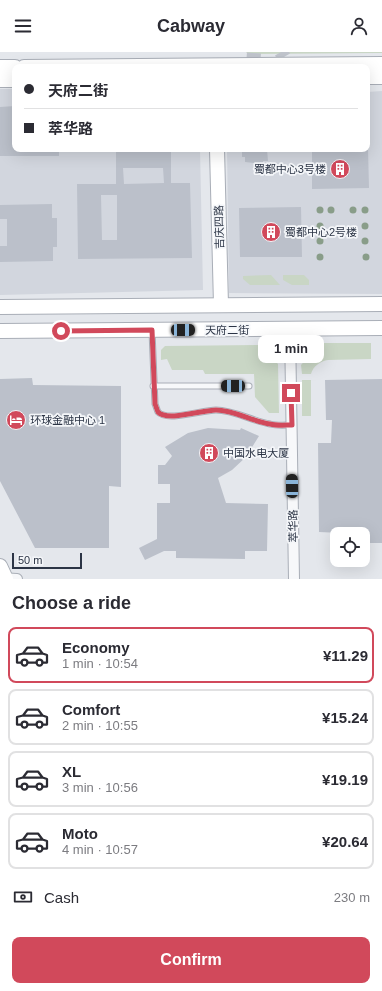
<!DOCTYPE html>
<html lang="en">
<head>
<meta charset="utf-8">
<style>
	:root { --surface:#fff; --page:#f7f7f7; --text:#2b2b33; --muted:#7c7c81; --line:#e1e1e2; --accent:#d1495b }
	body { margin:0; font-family:Helvetica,"Noto Sans SC",sans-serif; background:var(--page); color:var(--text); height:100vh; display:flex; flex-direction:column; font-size:15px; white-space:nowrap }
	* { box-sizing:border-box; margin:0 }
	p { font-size:13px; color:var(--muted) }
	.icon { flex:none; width:22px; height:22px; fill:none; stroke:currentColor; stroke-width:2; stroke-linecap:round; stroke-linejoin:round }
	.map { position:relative; height:527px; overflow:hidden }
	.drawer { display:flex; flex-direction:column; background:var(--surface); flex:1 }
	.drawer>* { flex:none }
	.guide { position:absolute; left:12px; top:12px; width:358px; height:88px; border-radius:8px; box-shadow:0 4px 16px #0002; display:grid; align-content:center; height:88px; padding:0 12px; background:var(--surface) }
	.fabs { position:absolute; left:330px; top:475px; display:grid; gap:8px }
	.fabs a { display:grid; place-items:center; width:40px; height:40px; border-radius:8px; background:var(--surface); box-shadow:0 4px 16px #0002; font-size:20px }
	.scale { position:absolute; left:12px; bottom:10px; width:70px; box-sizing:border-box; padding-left:4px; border:2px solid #2b3445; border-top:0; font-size:11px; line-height:14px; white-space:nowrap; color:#2b3445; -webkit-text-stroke:3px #f4f6f9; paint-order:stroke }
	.end { position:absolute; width:18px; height:18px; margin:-9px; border:5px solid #d1495b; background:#fff; box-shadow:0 0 0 2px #fff }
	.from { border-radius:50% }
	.bubble { position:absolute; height:28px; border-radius:8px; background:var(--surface); box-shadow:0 4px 16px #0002; font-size:13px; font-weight:700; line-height:28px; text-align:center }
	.car { position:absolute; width:12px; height:24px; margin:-12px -6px; border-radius:5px; box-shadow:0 0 3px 1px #0007; background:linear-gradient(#222 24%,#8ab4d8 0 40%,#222 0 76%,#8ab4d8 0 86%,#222 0) }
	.guide b { display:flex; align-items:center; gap:14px; height:38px; font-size:15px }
	.guide b+b { border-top:1px solid var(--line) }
	.guide i { width:10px; height:10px; background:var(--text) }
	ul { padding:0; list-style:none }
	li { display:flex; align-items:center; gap:12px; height:56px; margin:0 8px 6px; padding:0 4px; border:2px solid var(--line); border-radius:8px }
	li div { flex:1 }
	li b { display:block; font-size:15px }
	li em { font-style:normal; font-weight:700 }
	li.on { border-color:var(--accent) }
	li>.icon { width:36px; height:36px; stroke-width:1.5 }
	h2 { padding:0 12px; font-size:18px; line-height:48px }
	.pay { display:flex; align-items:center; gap:10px; height:44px; padding:0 12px; font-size:15px }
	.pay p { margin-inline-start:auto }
	.cta { display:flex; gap:8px; margin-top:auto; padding:8px 12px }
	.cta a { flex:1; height:46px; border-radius:8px; background:var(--accent); color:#fff; font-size:16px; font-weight:700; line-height:46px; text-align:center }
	header { display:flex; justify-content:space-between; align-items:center; height:52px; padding:0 12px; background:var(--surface); font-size:18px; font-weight:700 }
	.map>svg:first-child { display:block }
	.built { fill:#d2d6de }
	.green { fill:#c9d6c5 }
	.building { fill:#bbc0ca; fill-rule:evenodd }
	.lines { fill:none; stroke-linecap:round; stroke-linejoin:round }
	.secondary-tunnel { stroke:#bfc3cb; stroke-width:14; stroke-dasharray:14 7; stroke-linecap:butt }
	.lane-casing { stroke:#a9aeb7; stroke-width:7 }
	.street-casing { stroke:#a9aeb7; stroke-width:12 }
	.secondary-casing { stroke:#a9aeb7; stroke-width:16 }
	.lane { stroke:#f7f8fa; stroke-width:5 }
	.street { stroke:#f7f8fa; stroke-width:10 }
	.secondary { stroke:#fff; stroke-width:14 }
	.tree { fill:#899d89 }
	.route { stroke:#d1495b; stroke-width:5 }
	.labels { text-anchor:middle; stroke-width:3.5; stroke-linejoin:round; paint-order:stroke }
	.poi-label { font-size:11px; fill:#2b3445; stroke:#f4f6f9; text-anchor:start }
	.street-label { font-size:11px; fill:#2b3445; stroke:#f4f6f9 }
</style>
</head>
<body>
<header><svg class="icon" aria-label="menu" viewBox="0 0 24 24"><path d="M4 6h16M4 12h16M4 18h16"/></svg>Cabway<svg class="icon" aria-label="person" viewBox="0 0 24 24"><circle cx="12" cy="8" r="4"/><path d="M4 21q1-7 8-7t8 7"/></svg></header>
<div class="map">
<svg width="382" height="527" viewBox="0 0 382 527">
	<rect width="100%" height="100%" fill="#e4e7ec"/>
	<!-- built -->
	<g class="built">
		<polygon points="0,37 15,37 15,97 200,97 203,238 0,243"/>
		<polygon points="382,39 382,242 229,241 227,97 367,97 367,40"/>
	</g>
	<!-- green -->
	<g class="green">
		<polygon points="246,0 382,0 382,1 248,2"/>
		<polygon points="271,223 280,233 250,233 243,227 243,224"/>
		<polygon points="283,223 304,223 309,228 309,233 292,233 283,228"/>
		<path d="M320,291h51v16l-43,1c-7,1 -15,6 -17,14h-9l-1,-9z"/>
		<polygon points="260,293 278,312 279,361 269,361 255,345 254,322 205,322 203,318 172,318 167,307 161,308 161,298 165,294"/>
		<rect x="302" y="328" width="9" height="36"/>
	</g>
	<!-- building -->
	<g class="building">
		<polygon points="15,54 15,97 59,97 59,104 0,104 0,55"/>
		<path d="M116,97h55v34h19l2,75 -114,1 -1,-75h39zM123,116h40l1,15 -40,1zM101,143h16v45h-15z"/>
		<polygon points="242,97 267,97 268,109 263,109 263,112 245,110 245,105 242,105"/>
		<polygon points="312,97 368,97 369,136 312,137"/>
		<polygon points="52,152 52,166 57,166 57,195 53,195 53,209 0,210 0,194 7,194 7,167 0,167 0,153"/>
		<polygon points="301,155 302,205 240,205 239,156"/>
		<polygon points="32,326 33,333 121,334 121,435 109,434 109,496 35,496 0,429 0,327"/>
		<polygon points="382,327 382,491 363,491 363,482 319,480 318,391 331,391 332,368 326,368 325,328"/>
		<polygon points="208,376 240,378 241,376 259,384 246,405 232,418 218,426 226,451 268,452 267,499 245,499 245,507 176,506 176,499 164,499 145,508 139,496 157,487 157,451 170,451 170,432 158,432 158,413 165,413 172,404 165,395 188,381"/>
	</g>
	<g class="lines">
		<!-- secondary-tunnel -->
		<g class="secondary-tunnel">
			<polyline points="281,0 284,5"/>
			<polyline points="253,15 254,0"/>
		</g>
		<defs>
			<g id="lane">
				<path d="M152,279l3,73c1,2 2,6 3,8 9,10 44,-2 58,-2 18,0 36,11 54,14 7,2 15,1 22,1"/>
				<polyline points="153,334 249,334"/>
			</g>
			<g id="street">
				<polyline points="290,277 294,527"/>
				<polyline points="0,526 17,527"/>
			</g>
			<g id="secondary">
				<polyline points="0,15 15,15"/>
				<polyline points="24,15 382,12"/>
				<polyline points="367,25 382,25"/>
				<polyline points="0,28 15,28"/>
				<polyline points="217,97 221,253"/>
				<polyline points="0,255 382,252"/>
				<polyline points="0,279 382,276"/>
				<polyline points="0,514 6,527"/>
			</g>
		</defs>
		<!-- lane casing -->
		<use href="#lane" class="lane-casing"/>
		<!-- street casing -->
		<use href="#street" class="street-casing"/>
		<!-- secondary casing -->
		<use href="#secondary" class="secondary-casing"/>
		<!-- lane -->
		<use href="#lane" class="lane"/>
		<!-- street -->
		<use href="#street" class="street"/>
		<!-- secondary -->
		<use href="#secondary" class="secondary"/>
	</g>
	<!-- trees -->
	<g class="tree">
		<circle cx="320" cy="158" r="3.5"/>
		<circle cx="331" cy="158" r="3.5"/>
		<circle cx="353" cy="158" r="3.5"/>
		<circle cx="365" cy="158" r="3.5"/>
		<circle cx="320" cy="174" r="3.5"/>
		<circle cx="365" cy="174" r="3.5"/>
		<circle cx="320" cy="189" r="3.5"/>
		<circle cx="365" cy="189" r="3.5"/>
		<circle cx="320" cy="205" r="3.5"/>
		<circle cx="366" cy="205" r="3.5"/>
	</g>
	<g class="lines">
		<!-- route -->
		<path class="route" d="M61,279l91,-1 3,74c1,2 2,6 3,8 9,10 44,-2 58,-2 18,0 35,11 54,14 7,2 15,1 22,1l-1,-32"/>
	</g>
	<!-- icons -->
	<defs>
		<symbol id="building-disc" viewBox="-11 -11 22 22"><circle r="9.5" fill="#d1495b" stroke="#f4f6f9"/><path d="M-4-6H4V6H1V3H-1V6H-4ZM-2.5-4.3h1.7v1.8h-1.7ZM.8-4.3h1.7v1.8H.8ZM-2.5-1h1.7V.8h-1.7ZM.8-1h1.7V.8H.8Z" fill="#fff"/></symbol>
		<symbol id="hotel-disc" viewBox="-11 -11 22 22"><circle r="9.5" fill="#d1495b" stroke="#f4f6f9"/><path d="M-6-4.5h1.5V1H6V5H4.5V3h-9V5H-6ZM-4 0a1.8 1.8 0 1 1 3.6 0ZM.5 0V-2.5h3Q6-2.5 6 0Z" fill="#fff"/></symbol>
	</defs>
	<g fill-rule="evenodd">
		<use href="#building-disc" x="329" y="106" width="22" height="22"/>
		<use href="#building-disc" x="260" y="169" width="22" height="22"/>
		<use href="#hotel-disc" x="5" y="357" width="22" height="22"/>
		<use href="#building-disc" x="198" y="390" width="22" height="22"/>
	</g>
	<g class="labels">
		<!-- poi labels -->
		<g class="poi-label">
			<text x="326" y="121" text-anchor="end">蜀都中心3号楼</text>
			<text x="285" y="184">蜀都中心2号楼</text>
			<text x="30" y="372">环球金融中心 1</text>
			<text x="223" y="405">中国水电大厦</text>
		</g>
		<!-- street labels -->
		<g class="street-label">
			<text transform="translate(219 175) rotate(-91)" y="4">吉庆四路</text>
			<text x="227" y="282">天府二街</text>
			<text transform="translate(293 474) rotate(-91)" y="4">萃华路</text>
		</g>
	</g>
</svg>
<div class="fabs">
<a><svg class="icon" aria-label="locate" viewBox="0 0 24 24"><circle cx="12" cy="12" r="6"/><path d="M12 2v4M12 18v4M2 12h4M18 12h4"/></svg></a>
</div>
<div class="scale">50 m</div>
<i class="end from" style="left:61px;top:279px"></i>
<i class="end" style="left:291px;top:341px"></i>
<div class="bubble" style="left:258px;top:283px;width:66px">1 min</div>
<i class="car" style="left:183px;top:278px;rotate:90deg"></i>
<i class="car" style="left:233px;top:334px;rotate:270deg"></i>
<i class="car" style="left:292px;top:434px;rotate:359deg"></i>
<div class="guide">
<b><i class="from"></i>天府二街</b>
<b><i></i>萃华路</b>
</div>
</div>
<section class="drawer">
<h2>Choose a ride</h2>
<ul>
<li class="on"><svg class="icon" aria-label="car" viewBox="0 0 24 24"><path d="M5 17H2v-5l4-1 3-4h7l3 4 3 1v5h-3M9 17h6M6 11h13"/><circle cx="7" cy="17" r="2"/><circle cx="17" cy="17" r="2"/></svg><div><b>Economy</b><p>1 min · 10:54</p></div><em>¥11.29</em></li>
<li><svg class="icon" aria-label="car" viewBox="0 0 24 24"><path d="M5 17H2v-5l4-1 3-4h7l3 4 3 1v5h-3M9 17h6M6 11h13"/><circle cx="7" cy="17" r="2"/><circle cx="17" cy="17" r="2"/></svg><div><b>Comfort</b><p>2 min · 10:55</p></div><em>¥15.24</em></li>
<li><svg class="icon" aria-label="car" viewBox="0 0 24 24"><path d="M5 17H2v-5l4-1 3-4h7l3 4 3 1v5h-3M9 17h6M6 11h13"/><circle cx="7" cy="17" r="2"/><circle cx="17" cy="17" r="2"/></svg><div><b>XL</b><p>3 min · 10:56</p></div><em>¥19.19</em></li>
<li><svg class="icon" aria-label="car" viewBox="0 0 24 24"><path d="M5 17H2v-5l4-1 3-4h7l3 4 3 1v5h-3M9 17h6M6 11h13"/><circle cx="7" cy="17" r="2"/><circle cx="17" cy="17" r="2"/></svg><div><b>Moto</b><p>4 min · 10:57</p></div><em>¥20.64</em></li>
</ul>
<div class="pay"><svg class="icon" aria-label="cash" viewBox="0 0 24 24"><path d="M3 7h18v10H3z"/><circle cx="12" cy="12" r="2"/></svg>Cash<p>230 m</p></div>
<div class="cta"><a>Confirm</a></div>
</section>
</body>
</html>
